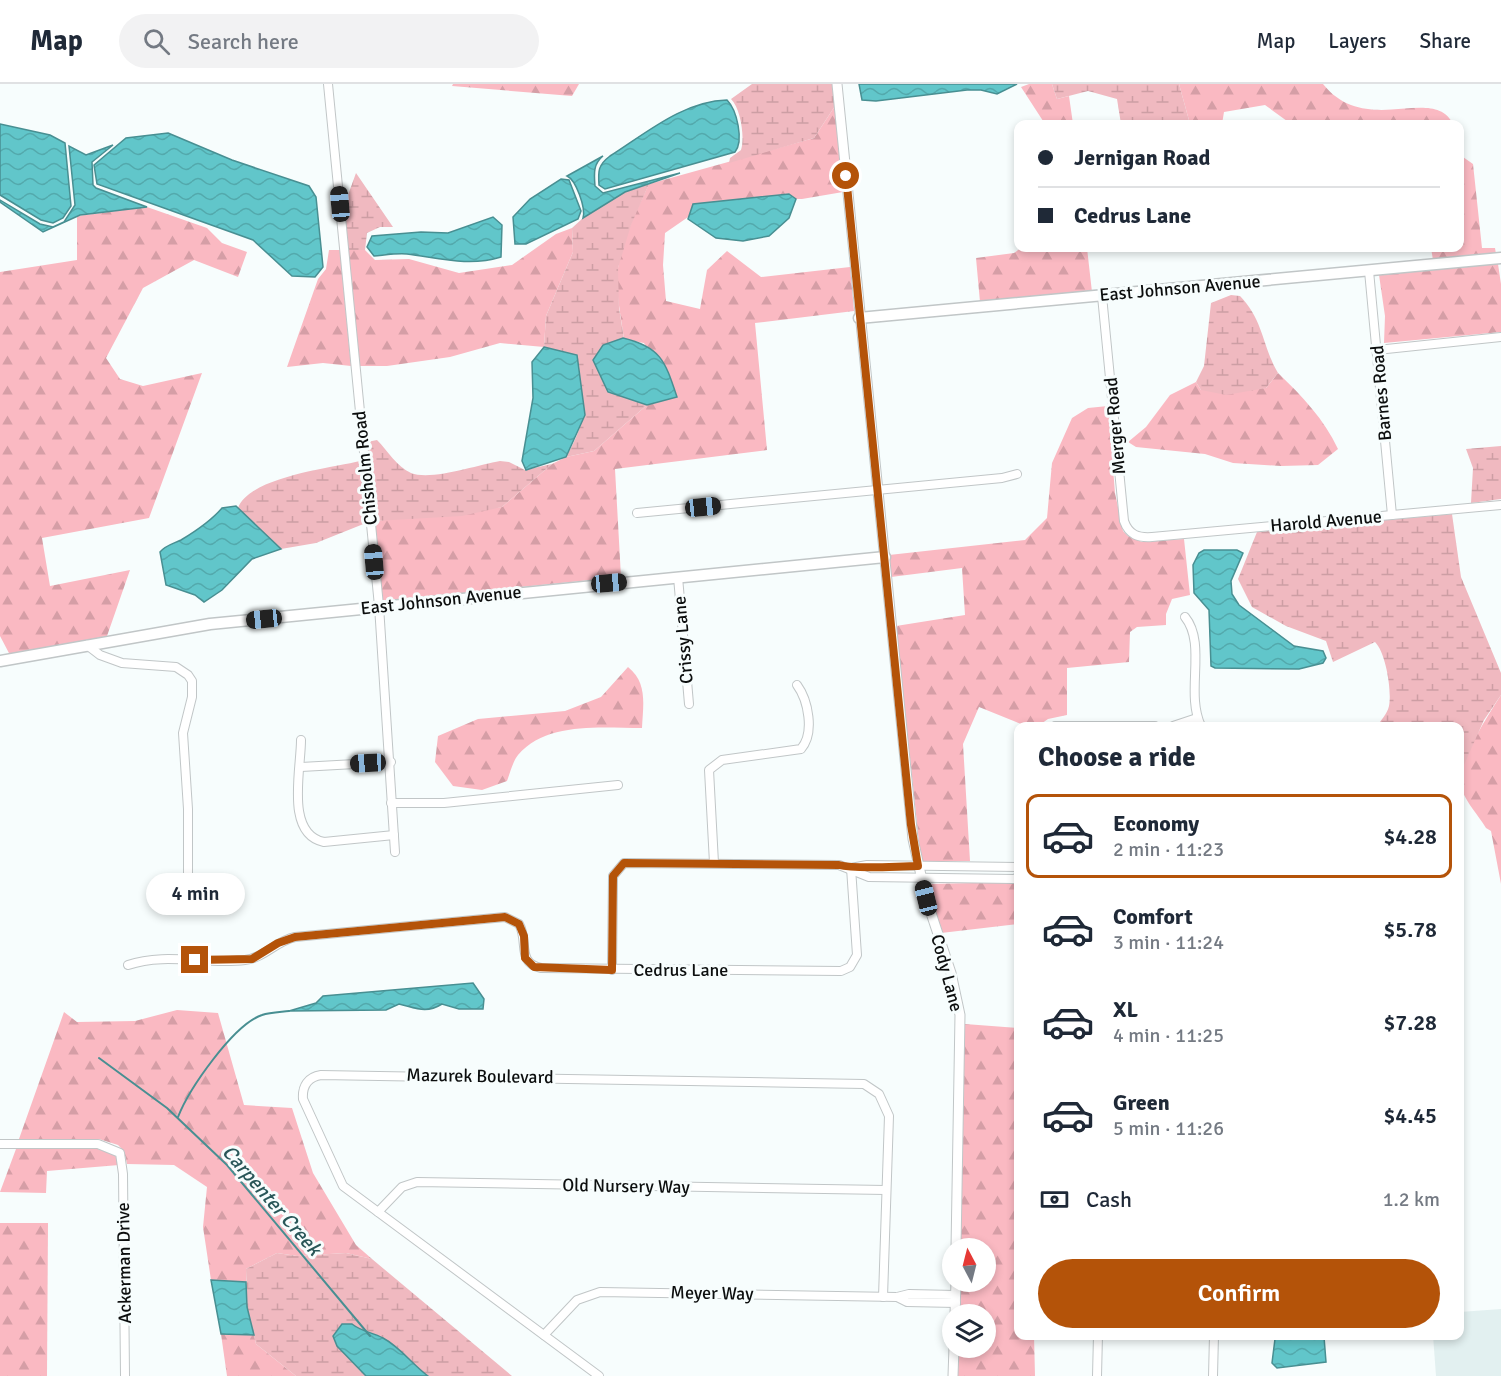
<!DOCTYPE html>
<html lang="en">
<head>
<meta charset="utf-8">
<style>
	:root { --surface:#fff; --page:#f2f2f3; --text:#1f2937; --muted:#747a83; --line:#e0e1e3; --accent:#b45309 }
	body { margin:0; font-family:Signika,sans-serif; background:var(--page); color:var(--text); height:100vh; display:flex; flex-direction:column; font-size:22px; white-space:nowrap }
	* { box-sizing:border-box; margin:0 }
	p { font-size:20px; color:var(--muted) }
	.icon { flex:none; width:33px; height:33px; fill:none; stroke:currentColor; stroke-width:2; stroke-linecap:round; stroke-linejoin:round }
	.map { position:relative; flex:1; overflow:hidden }
	.drawer { position:absolute; left:1014px; top:638px; width:450px; height:618px; display:flex; flex-direction:column; background:var(--surface); border-radius:12px; box-shadow:0 3px 9px #0003 }
	.drawer>* { flex:none }
	.top-card { position:absolute; left:1014px; top:36px; width:450px; height:132px; border-radius:12px; box-shadow:0 3px 9px #0003; display:grid; align-content:center; height:132px; padding:0 24px; background:var(--surface) }
	.needle { width:39px; rotate:353deg }
	.buttons { position:absolute; left:942px; top:1154px; display:grid; gap:12px }
	.buttons a { display:grid; place-items:center; width:54px; height:54px; border-radius:50%; background:var(--surface); box-shadow:0 3px 9px #0003; font-size:30px }
	.end { position:absolute; width:27px; height:27px; margin:-14px; border:8px solid #b45309; background:#fff; box-shadow:0 0 0 3px #fff }
	.from { border-radius:50% }
	.bubble { position:absolute; height:42px; border-radius:21px; background:var(--surface); box-shadow:0 3px 9px #0003; font-size:20px; font-weight:600; line-height:42px; text-align:center }
	.car { position:absolute; width:18px; height:36px; margin:-18px -9px; border-radius:8px; box-shadow:0 0 4px 2px #0007; background:linear-gradient(#222 24%,#8ab4d8 0 40%,#222 0 76%,#8ab4d8 0 86%,#222 0) }
	.top-card b { display:flex; align-items:center; gap:21px; height:57px; font-size:22px }
	.top-card b+b { border-top:2px solid var(--line) }
	.top-card i { width:15px; height:15px; background:var(--text) }
	ul { padding:0; list-style:none }
	li { display:flex; align-items:center; gap:18px; height:84px; margin:0 12px 9px; padding:0 12px; border:3px solid transparent; border-radius:12px }
	li div { flex:1 }
	li b { display:block; font-size:22px }
	li em { font-style:normal; font-weight:600 }
	li.on { border-color:var(--accent) }
	li>.icon { width:54px; height:54px; stroke-width:1.5 }
	h2 { padding:0 24px; font-size:27px; line-height:72px }
	.pay { display:flex; align-items:center; gap:15px; height:66px; padding:0 24px; font-size:22px }
	.pay p { margin-inline-start:auto }
	.action { display:flex; gap:12px; margin-top:auto; padding:12px 24px }
	.action a { flex:1; height:69px; border-radius:36px; background:var(--accent); color:#fff; font-size:24px; font-weight:600; line-height:69px; text-align:center }
	header { display:flex; align-items:center; gap:36px; box-sizing:border-box; height:84px; padding:0 30px; background:var(--surface); border-bottom:2px solid var(--line) }
	header strong { font-size:28px }
	nav { display:flex; gap:33px; margin-inline-start:auto; font-size:21px }
	.search { width:420px; height:54px; background:var(--page); display:flex; align-items:center; gap:15px; box-sizing:border-box; padding:0 21px; border-radius:33px; color:var(--muted); font-size:22px }
	.map>svg:first-child { display:block }
	.built { fill:#e2f0f0 }
	.forest { fill:url(#forest-firs) }
	.wetland { fill:url(#wetland-marsh) }
	.water { fill:url(#water-waves); stroke:#488f92; stroke-width:1.5 }
	.lines { fill:none; stroke-linecap:round; stroke-linejoin:round }
	.stream { stroke:#488f92; stroke-width:2 }
	.minor-casing { stroke:#c1c6c7; stroke-width:10 }
	.tertiary-casing { stroke:#c1c6c7; stroke-width:11 }
	.secondary-casing { stroke:#c1c6c7; stroke-width:13 }
	.minor { stroke:#fff; stroke-width:8 }
	.tertiary { stroke:#fff; stroke-width:9 }
	.secondary { stroke:#fff; stroke-width:10 }
	.route { stroke:#b45309; stroke-width:8 }
	.labels { text-anchor:middle; stroke-width:6; stroke-linejoin:round; paint-order:stroke }
	.street-label { font-size:18px; fill:#0c0e0e; stroke:#f7fdfd }
	.water-label { font-size:20px; font-style:italic; fill:#2a5759; stroke:#f7fdfd }
</style>
</head>
<body>
<header>
<strong>Map</strong>
<div class="search"><svg class="icon" aria-label="search" viewBox="0 0 24 24"><circle cx="10" cy="10" r="6"/><path d="M15 15l6 6"/></svg>Search here</div>
<nav><a>Map</a><a>Layers</a><a>Share</a></nav>
</header>
<div class="map">
<svg width="1501" height="1292" viewBox="0 0 1501 1292">
	<defs>
		<pattern id="forest-firs" width="22" height="20" patternUnits="userSpaceOnUse" patternTransform="scale(1.5)"><rect width="22" height="20" fill="#fab9c2"/><path d="M5 1l3.5 6h-7zM16 11l3.5 6h-7z" fill="#d59ea6"/></pattern>
		<pattern id="wetland-marsh" width="20" height="14" patternUnits="userSpaceOnUse" patternTransform="scale(1.5)"><rect width="20" height="14" fill="#f0b9c0"/><path d="M1 5h8M5 5V1M11 12h8M15 12V8" fill="none" stroke="#cd9ea4"/></pattern>
		<pattern id="water-waves" width="16" height="10" patternUnits="userSpaceOnUse" patternTransform="scale(1.5)"><rect width="16" height="10" fill="#61c6ca"/><path d="M0 5q4-4 8 0t8 0" fill="none" stroke="#53a9ac"/></pattern>
	</defs>
	<rect width="100%" height="100%" fill="#f7fdfd"/>
	<!-- built -->
	<polygon class="built" points="1501,1225 1501,1292 1436,1292 1433,1251 1460,1251 1460,1228"/>
	<!-- forest -->
	<g class="forest">
		<polygon points="453,0 579,0 572,12 452,2"/>
		<polygon points="1029,0 1052,0 1057,15 1069,12 1073,40 1045,40 1021,3"/>
		<path d="M1179,0h144c43,54 110,0 130,40h-165l-1,-3 -22,-16 -41,7 -2,12h-32z"/>
		<path d="M835,22l8,86 -41,7h-6l-7,-5 -98,21 -26,18 -2,32 3,36 34,8 7,-39 20,-19 34,26 89,-10 4,44 -99,12 12,127 -152,19 6,108 -239,24 -7,-80 127,-14 50,-43 14,-7 28,-6 53,-46 30,-8 -33,-54 -20,-4c-3,-23 -9,-48 -6,-71 4,-29 19,-58 31,-84l165,-46z"/>
		<polygon points="1460,61 1463,73 1473,80 1482,164 1495,164 1496,170 1433,176 1431,164 1460,164"/>
		<polygon points="147,123 207,144 222,159 247,168 238,193 194,176 143,204 106,274 120,295 143,302 202,289 149,434 42,454 50,502 130,486 107,552 10,571 0,552 0,188 77,176 77,132"/>
		<polygon points="572,144 573,168 546,232 544,263 500,259 450,273 387,282 360,282 348,166 365,166 375,176 409,175 459,189 512,181 556,150"/>
		<polygon points="1021,164 1087,164 1092,208 980,218 976,174 1014,169"/>
		<polygon points="329,166 340,166 351,282 323,279 287,283 318,195 326,185"/>
		<polygon points="1498,180 1501,200 1501,248 1384,259 1385,232 1379,191"/>
		<path d="M1278,289c24,23 46,46 60,76l-20,16 -37,1 -48,-3 -28,-9 -69,-7 -8,-5 18,-15 24,-32 26,-13 5,8 65,-2z"/>
		<polygon points="1108,322 1115,409 1123,447 1128,452 1142,458 1184,455 1190,511 1172,515 1166,530 1166,541 1137,543 1130,548 1129,578 1067,584 1067,631 1048,635 1038,642 1026,642 979,623 963,660 970,777 921,777 896,542 965,531 962,484 891,493 889,471 1025,456 1047,434 1052,379 1072,334 1088,324"/>
		<path d="M628,583c20,16 15,38 14,61 -40,0 -95,-7 -124,27 -5,6 -8,18 -11,26l-25,9 -29,-4 -18,-24 3,-26 40,-17 87,-8 36,-14z"/>
		<path d="M1501,611v189l-10,-53 -5,-3c-8,-13 -20,-26 -25,-40 -8,-19 29,-76 40,-93z"/>
		<polygon points="1018,798 1018,840 941,849 927,800"/>
		<polygon points="177,926 218,929 244,1021 292,1024 313,1089 356,1161 372,1175 346,1169 297,1172 277,1169 246,1185 246,1198 211,1196 203,1143 207,1103 174,1081 127,1080 124,1067 118,1061 99,1055 19,1055 64,928 77,938 135,937"/>
		<polygon points="965,940 1018,944 1018,1251 1034,1251 1035,1292 957,1292 958,1263 986,1263 986,1230 960,1230 961,1197 986,1197 986,1164 960,1164 960,1089"/>
		<polygon points="16,1065 98,1065 115,1071 119,1081 47,1087 46,1109 0,1108"/>
		<polygon points="0,1139 48,1139 47,1292 0,1292"/>
		<polygon points="221,1250 254,1251 256,1260 296,1292 227,1292"/>
	</g>
	<!-- wetland -->
	<g class="wetland">
		<path d="M752,0h80l3,22 -21,32 -85,25 1,-5 11,-8c4,-12 0,-41 -10,-51z"/>
		<polygon points="1052,0 1179,0 1190,40 1121,40 1117,15 1088,7 1057,15"/>
		<polygon points="356,89 393,143 380,143 367,149 365,166 348,166 344,122"/>
		<path d="M649,100l-18,41 -13,43 1,40 5,31 -16,53 39,13 -53,46 -28,6c32,-57 17,-67 -22,-110l2,-31 27,-64 -1,-24 11,-10 42,-26z"/>
		<path d="M1231,211l9,1c24,25 22,50 38,77l-12,15 -40,7 -25,-5 -5,-8 8,-16 7,-63z"/>
		<path d="M377,356c11,11 20,27 34,33 20,8 66,-8 89,-12l9,1 16,8 27,-6 -50,43 -40,9 -87,5 -8,-79z"/>
		<polygon points="1501,362 1501,415 1471,419 1473,384 1466,365"/>
		<path d="M360,377l6,62 -50,20 -35,6 -43,-41c11,-31 93,-40 122,-47z"/>
		<path d="M1452,430l9,63 40,96v22l-17,25 -24,54v-48h-82c2,-6 9,-11 11,-20 3,-15 -3,-53 -14,-64l-42,20 -7,-21 -40,-15 -34,-19 -14,-28 19,-47z"/>
		<path d="M277,1169l20,3 49,-3 26,6 140,117h-84c-16,-12 -28,-29 -45,-38 -11,-6 -21,-6 -31,-14h-10l-9,12 4,10 29,30h-70l-40,-32 -9,-37 -1,-38z"/>
	</g>
	<!-- water -->
	<g class="water">
		<polygon points="859,0 1017,0 997,10 981,6 967,6 876,17 862,16"/>
		<path d="M727,16c10,10 17,41 8,52l-130,37 -6,-4c-1,-14 -1,-20 11,-29 35,-22 73,-55 117,-56z"/>
		<polygon points="0,40 50,51 65,59 71,122 63,134 53,139 41,136 0,111"/>
		<polygon points="168,49 232,76 309,102 316,113 323,183 315,193 292,192 253,156 97,100 94,81 126,54"/>
		<polygon points="113,61 92,78 93,101 96,104 147,123 80,131 43,148 0,118 0,116 40,140 53,143 64,138 75,121 69,62 86,71"/>
		<path d="M603,72c-10,8 -9,18 -8,30l8,7 77,-20 -55,19 -42,26c3,-10 -7,-38 -16,-42z"/>
		<polygon points="561,95 569,96 581,127 578,135 526,160 515,160 513,133 530,115"/>
		<polygon points="789,110 796,115 789,134 769,152 743,157 716,154 688,135 693,120"/>
		<path d="M493,133l9,8 -1,32c-32,10 -62,1 -94,-3 -10,-1 -22,1 -33,2l-7,-9 5,-11 49,-4 27,1z"/>
		<path d="M623,254c38,9 42,23 54,59l-30,8 -39,-13 -15,-32 10,-15z"/>
		<polygon points="544,263 577,271 585,331 566,373 526,386 522,377 533,314 532,278"/>
		<path d="M236,422l45,43 -29,10 -30,31 -18,12 -9,-7 -29,-10 -6,-33c6,-7 13,-8 21,-12 15,-9 30,-19 41,-32z"/>
		<polygon points="1204,466 1237,466 1243,469 1231,497 1232,510 1239,521 1294,562 1323,567 1326,574 1323,579 1299,585 1215,584 1211,582 1209,526 1194,509 1193,481 1199,469"/>
		<path d="M473,899l11,16 -1,10h-24l-17,-5c-16,10 -26,4 -43,0l-13,6 -97,1 27,-8 7,-7z"/>
		<polygon points="211,1196 246,1198 247,1223 254,1251 221,1250"/>
		<path d="M342,1240h10c10,8 20,8 31,14 17,9 29,26 45,38h-62l-29,-30 -4,-10z"/>
		<polygon points="1320,1251 1324,1253 1326,1278 1277,1284 1272,1279 1275,1255"/>
	</g>
	<g class="lines">
		<!-- stream -->
		<g class="stream">
			<polyline points="99,974 167,1024 227,1081 370,1252"/>
			<path d="M178,1033c11,-28 55,-92 84,-102 8,-3 19,-3 27,-4"/>
		</g>
		<defs>
			<g id="minor">
				<polyline points="328,0 379,522 395,768"/>
				<polyline points="1369,187 1392,431"/>
				<path d="M1102,212l22,225c5,14 14,17 28,16l349,-32"/>
				<polyline points="1377,266 1501,253"/>
				<polyline points="637,429 1002,394 1017,390"/>
				<polyline points="678,493 689,620"/>
				<path d="M1185,533c22,27 0,76 16,109"/>
				<polyline points="87,561 100,571 122,579 176,583 188,591 192,597 192,613 183,649 188,725 188,813"/>
				<polyline points="1055,642 1155,642"/>
				<polyline points="1173,642 1197,634"/>
				<path d="M301,656c0,30 -16,94 23,102l70,-7"/>
				<polyline points="301,683 391,678"/>
				<polyline points="391,719 444,719 618,701"/>
				<path d="M714,779l-5,-93 13,-10 79,-11c14,-16 7,-49 -4,-64"/>
				<polyline points="851,784 867,781 1018,783"/>
				<path d="M128,881c37,-13 79,0 117,-5 19,-2 31,-19 50,-23l210,-20 14,7c10,17 -3,39 22,44l300,3 9,-4 7,-12 -6,-87"/>
				<polyline points="612,886 613,792 624,779 839,781 869,793 1014,795 1018,793"/>
				<polyline points="0,1060 98,1060 120,1069 123,1090 125,1292"/>
				<polyline points="378,1128 402,1103 417,1098 886,1106"/>
				<polyline points="897,1213 907,1218 956,1219"/>
				<polyline points="544,1251 577,1216 600,1208 897,1213 909,1210 956,1211"/>
				<path d="M599,1292l-256,-190 -40,-87c-1,-13 5,-22 18,-24l543,9 15,10 10,22 -6,181"/>
				<polyline points="1097,1292 1098,1251"/>
				<polyline points="1213,1292 1214,1251"/>
			</g>
			<g id="tertiary">
				<polyline points="837,0 913,755 926,814 951,889 960,931 956,1164"/>
				<polyline points="955,1230 956,1197"/>
				<polyline points="953,1292 954,1263"/>
			</g>
			<g id="secondary">
				<polyline points="859,234 1501,174"/>
				<polyline points="0,577 210,540 885,473"/>
			</g>
		</defs>
		<!-- minor casing -->
		<use href="#minor" class="minor-casing"/>
		<!-- tertiary casing -->
		<use href="#tertiary" class="tertiary-casing"/>
		<!-- secondary casing -->
		<use href="#secondary" class="secondary-casing"/>
		<!-- minor -->
		<use href="#minor" class="minor"/>
		<!-- tertiary -->
		<use href="#tertiary" class="tertiary"/>
		<!-- secondary -->
		<use href="#secondary" class="secondary"/>
	</g>
	<g class="lines">
		<!-- route -->
		<path class="route" d="M195,876l57,-1 26,-16 17,-6 210,-20 14,7 5,12 1,22 9,9 78,3 1,-94 11,-13 215,2c19,5 58,1 79,1l-7,-41 -65,-649"/>
	</g>
	<g class="labels">
		<!-- street labels -->
		<g class="street-label">
			<text transform="translate(1180 204) rotate(-5)" y="6">East Johnson Avenue</text>
			<text transform="translate(1381 309) rotate(-95)" y="6">Barnes Road</text>
			<text transform="translate(1115 342) rotate(-95)" y="6">Merger Road</text>
			<text transform="translate(365 384) rotate(-96)" y="6">Chisholm Road</text>
			<text transform="translate(1326 437) rotate(-5)" y="6">Harold Avenue</text>
			<text transform="translate(441 516) rotate(-6)" y="6">East Johnson Avenue</text>
			<text transform="translate(683 556) rotate(-95)" y="6">Crissy Lane</text>
			<text x="681" y="892">Cedrus Lane</text>
			<text transform="translate(947 889) rotate(75)" y="6">Cody Lane</text>
			<text transform="translate(480 992) rotate(1)" y="6">Mazurek Boulevard</text>
			<text transform="translate(626 1102) rotate(1)" y="6">Old Nursery Way</text>
			<text transform="translate(124 1179) rotate(-91)" y="6">Ackerman Drive</text>
			<text transform="translate(712 1209) rotate(1)" y="6">Meyer Way</text>
		</g>
		<!-- water labels -->
		<g class="water-label">
			<text transform="translate(272 1116) rotate(49)" y="7">Carpenter Creek</text>
		</g>
	</g>
</svg>
<div class="buttons">
<a><svg class="needle" viewBox="-14 -14 28 28"><path d="M0-13l5 13h-10z" fill="#e53935"/><path d="M0 13l5-13h-10z" fill="#747a83"/></svg></a>
<a><svg class="icon" aria-label="layers" viewBox="0 0 24 24"><path d="M12 4l9 5-9 5-9-5zM3 14l9 5 9-5"/></svg></a>
</div>
<i class="end from" style="left:846px;top:92px"></i>
<i class="end" style="left:195px;top:876px"></i>
<div class="bubble" style="left:146px;top:789px;width:99px">4 min</div>
<i class="car" style="left:340px;top:120px;rotate:355deg"></i>
<i class="car" style="left:703px;top:423px;rotate:84deg"></i>
<i class="car" style="left:374px;top:478px;rotate:355deg"></i>
<i class="car" style="left:609px;top:499px;rotate:85deg"></i>
<i class="car" style="left:264px;top:535px;rotate:264deg"></i>
<i class="car" style="left:368px;top:679px;rotate:267deg"></i>
<i class="car" style="left:926px;top:814px;rotate:346deg"></i>
<div class="top-card">
<b><i class="from"></i>Jernigan Road</b>
<b><i></i>Cedrus Lane</b>
</div>
<section class="drawer">
<h2>Choose a ride</h2>
<ul>
<li class="on"><svg class="icon" aria-label="car" viewBox="0 0 24 24"><path d="M5 17H2v-5l4-1 3-4h7l3 4 3 1v5h-3M9 17h6M6 11h13"/><circle cx="7" cy="17" r="2"/><circle cx="17" cy="17" r="2"/></svg><div><b>Economy</b><p>2 min · 11:23</p></div><em>$4.28</em></li>
<li><svg class="icon" aria-label="car" viewBox="0 0 24 24"><path d="M5 17H2v-5l4-1 3-4h7l3 4 3 1v5h-3M9 17h6M6 11h13"/><circle cx="7" cy="17" r="2"/><circle cx="17" cy="17" r="2"/></svg><div><b>Comfort</b><p>3 min · 11:24</p></div><em>$5.78</em></li>
<li><svg class="icon" aria-label="car" viewBox="0 0 24 24"><path d="M5 17H2v-5l4-1 3-4h7l3 4 3 1v5h-3M9 17h6M6 11h13"/><circle cx="7" cy="17" r="2"/><circle cx="17" cy="17" r="2"/></svg><div><b>XL</b><p>4 min · 11:25</p></div><em>$7.28</em></li>
<li><svg class="icon" aria-label="car" viewBox="0 0 24 24"><path d="M5 17H2v-5l4-1 3-4h7l3 4 3 1v5h-3M9 17h6M6 11h13"/><circle cx="7" cy="17" r="2"/><circle cx="17" cy="17" r="2"/></svg><div><b>Green</b><p>5 min · 11:26</p></div><em>$4.45</em></li>
</ul>
<div class="pay"><svg class="icon" aria-label="cash" viewBox="0 0 24 24"><path d="M3 7h18v10H3z"/><circle cx="12" cy="12" r="2"/></svg>Cash<p>1.2 km</p></div>
<div class="action"><a>Confirm</a></div>
</section>
</div>
</body>
</html>
